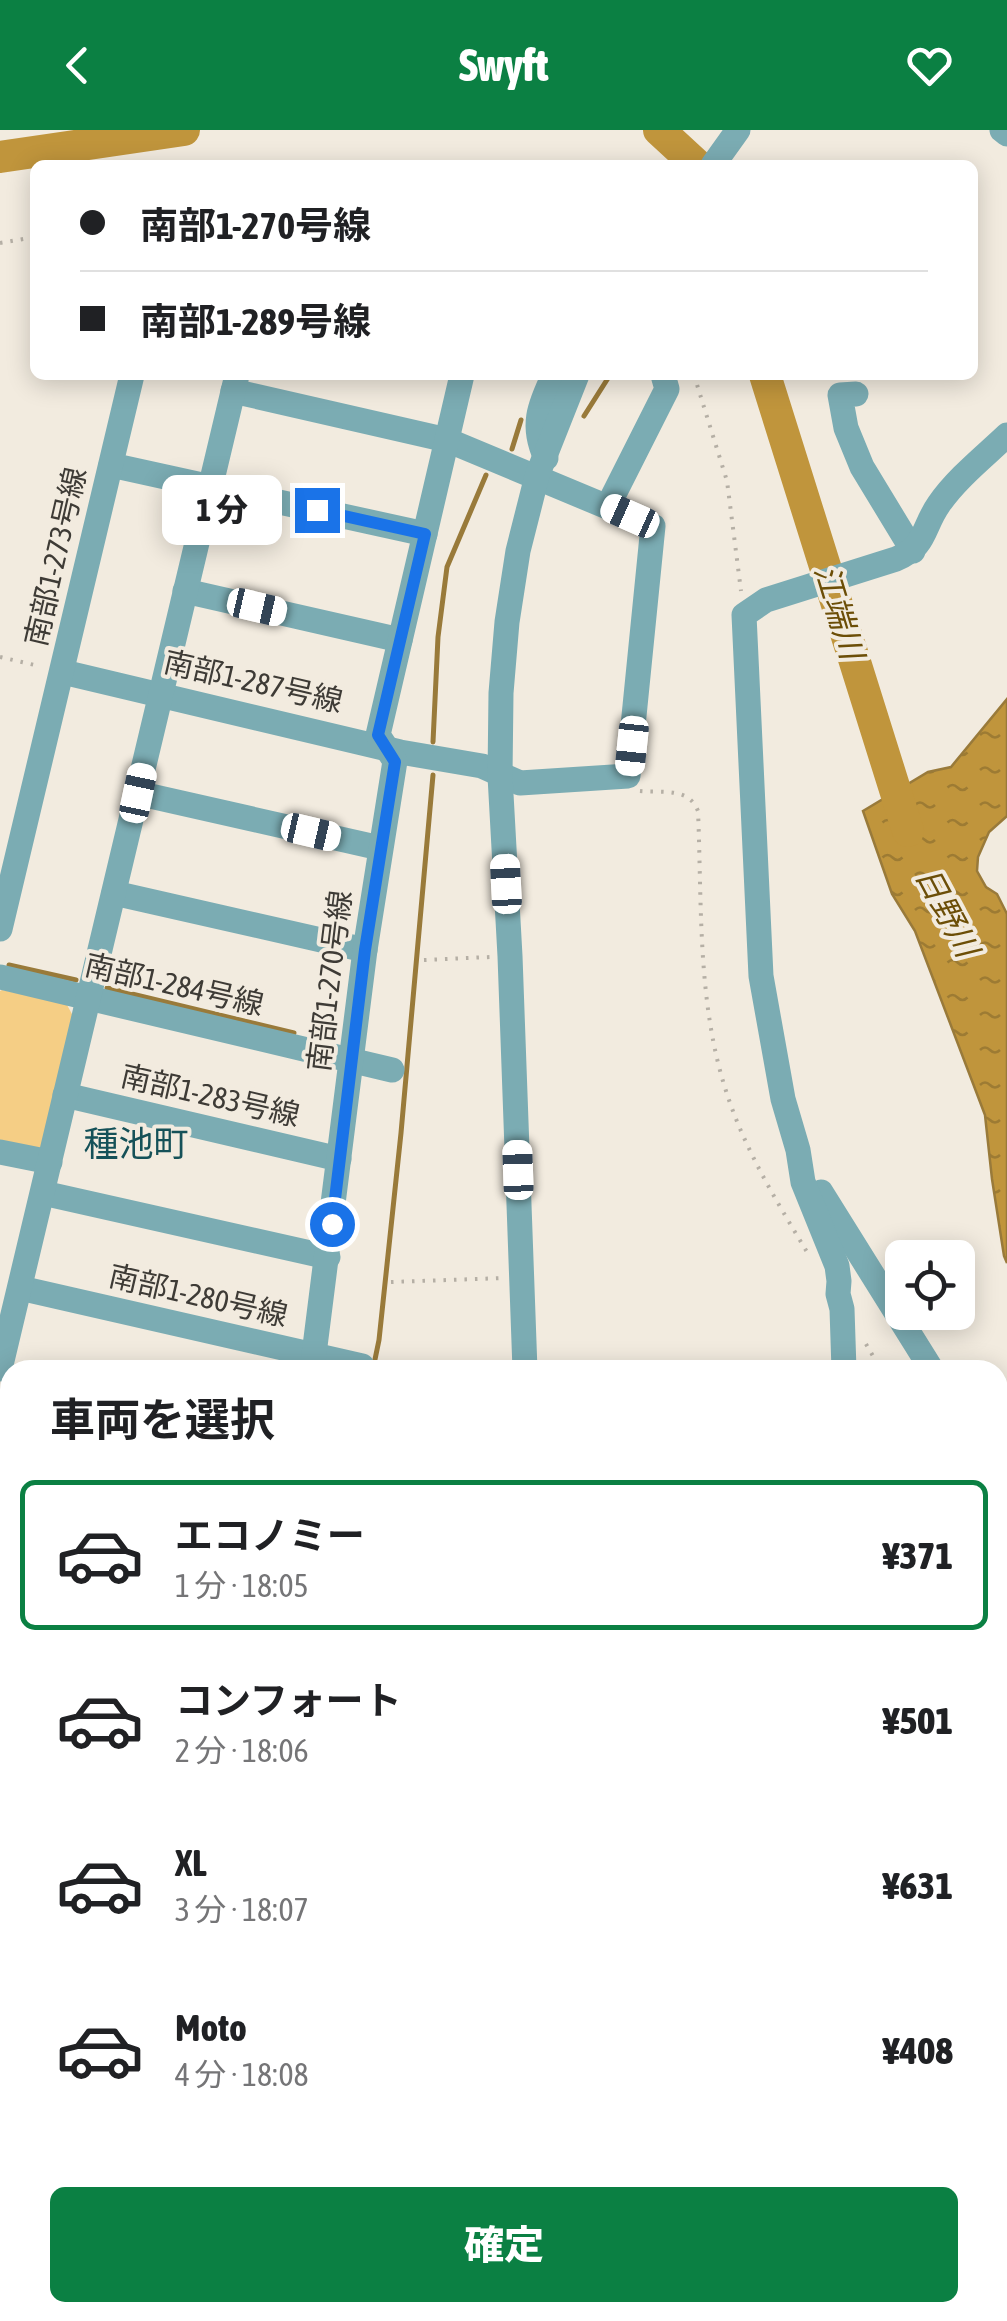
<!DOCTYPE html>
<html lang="ja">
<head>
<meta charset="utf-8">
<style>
	:root { --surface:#fff; --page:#f2f2f2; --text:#202124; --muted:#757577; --line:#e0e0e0; --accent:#0b8043 }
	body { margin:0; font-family:"Asap Condensed","Noto Sans JP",sans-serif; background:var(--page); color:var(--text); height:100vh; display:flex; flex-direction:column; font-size:38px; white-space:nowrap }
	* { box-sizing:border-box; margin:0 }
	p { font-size:32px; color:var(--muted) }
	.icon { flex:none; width:55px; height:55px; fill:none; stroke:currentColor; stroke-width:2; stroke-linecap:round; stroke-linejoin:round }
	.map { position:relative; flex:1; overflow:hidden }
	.panel { position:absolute; left:0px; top:1230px; width:1008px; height:962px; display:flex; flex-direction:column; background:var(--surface); border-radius:30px 30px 0 0; box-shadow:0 5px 25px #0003 }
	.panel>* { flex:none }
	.top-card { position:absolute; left:30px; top:30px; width:948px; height:220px; border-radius:15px; box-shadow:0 5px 25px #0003; display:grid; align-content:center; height:220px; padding:0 50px; background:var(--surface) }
	.fabs { position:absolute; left:885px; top:1110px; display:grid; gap:20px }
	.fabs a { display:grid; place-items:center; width:90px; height:90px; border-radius:15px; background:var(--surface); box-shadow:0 5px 25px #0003; font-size:50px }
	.end { position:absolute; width:45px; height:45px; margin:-22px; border:12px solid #1a73e8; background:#fff; box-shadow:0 0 0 5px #fff }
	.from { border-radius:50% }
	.bubble { position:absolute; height:70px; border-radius:15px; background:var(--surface); box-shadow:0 5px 25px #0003; font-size:32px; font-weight:800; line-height:70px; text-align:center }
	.car { position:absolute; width:30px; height:60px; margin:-30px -15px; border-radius:12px; box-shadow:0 0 8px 2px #0007; background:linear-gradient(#fff 24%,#345 0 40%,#fff 0 76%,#345 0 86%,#fff 0) }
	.top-card b { display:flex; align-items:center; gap:35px; height:95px; font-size:38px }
	.top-card b+b { border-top:2px solid var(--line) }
	.top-card i { width:25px; height:25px; background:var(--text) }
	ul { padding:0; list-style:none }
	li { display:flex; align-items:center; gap:30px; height:150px; margin:0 20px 15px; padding:0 30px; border:5px solid transparent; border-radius:15px }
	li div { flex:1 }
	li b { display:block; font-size:38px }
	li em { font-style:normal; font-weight:800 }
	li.selected { border-color:var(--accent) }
	li>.icon { width:90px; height:90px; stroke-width:1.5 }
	h2 { padding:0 50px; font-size:45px; line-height:120px }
	.button { display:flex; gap:20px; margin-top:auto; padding:20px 50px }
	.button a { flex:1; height:115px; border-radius:15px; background:var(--accent); color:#fff; font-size:40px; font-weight:800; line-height:115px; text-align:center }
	header { display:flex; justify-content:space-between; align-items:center; height:130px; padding:0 50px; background:var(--accent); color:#fff; font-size:45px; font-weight:800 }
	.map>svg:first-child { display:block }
	.park { fill:#f5ce85 }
	.water { fill:url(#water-ripples); stroke:#997a3a; stroke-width:2.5 }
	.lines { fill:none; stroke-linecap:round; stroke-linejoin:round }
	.stream { stroke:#997a3a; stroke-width:5 }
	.river { stroke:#c0953c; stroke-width:32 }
	.path { stroke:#b5afa5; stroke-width:4; stroke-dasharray:2.5 8; stroke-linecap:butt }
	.minor { stroke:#7bacb3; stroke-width:25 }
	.route { stroke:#1a73e8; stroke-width:12 }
	.labels { text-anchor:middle; stroke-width:8; stroke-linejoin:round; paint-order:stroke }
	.street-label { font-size:30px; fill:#3e3b36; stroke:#f2ebdf }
	.water-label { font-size:32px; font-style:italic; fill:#6c4e07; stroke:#f2ebdf }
	.quarter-label { font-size:35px; fill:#155158; stroke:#f2ebdf }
</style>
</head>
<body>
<header><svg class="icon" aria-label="back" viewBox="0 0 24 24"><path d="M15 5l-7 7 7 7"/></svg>Swyft<svg class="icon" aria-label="heart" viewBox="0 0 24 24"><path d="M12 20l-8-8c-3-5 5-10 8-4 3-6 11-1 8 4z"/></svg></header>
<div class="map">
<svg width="1007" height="2191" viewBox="0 0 1007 2191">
	<defs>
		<pattern id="water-ripples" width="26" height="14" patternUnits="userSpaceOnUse" patternTransform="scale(2.5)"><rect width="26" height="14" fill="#c0953c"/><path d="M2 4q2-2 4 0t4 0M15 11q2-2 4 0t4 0" fill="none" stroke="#9d7b33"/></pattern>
	</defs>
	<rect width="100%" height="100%" fill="#f2ebdf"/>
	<!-- park -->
	<polygon class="park" points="2,860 66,873 73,886 43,1017 32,1024 0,1017 0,861"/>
	<!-- water -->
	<polygon class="water" points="1007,569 1007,686 989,702 978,727 977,741 986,757 997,764 1007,784 1007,1133 1004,1126 992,1049 985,985 915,801 892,764 863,681 928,642 951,637"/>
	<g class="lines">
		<!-- stream -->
		<g class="stream">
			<polyline points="584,286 610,245"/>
			<polyline points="512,319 521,290"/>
			<polyline points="433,612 438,507 447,437 486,345"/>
			<polyline points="9,835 76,850"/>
			<polyline points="107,858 294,903"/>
			<polyline points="373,1239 379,1210 401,1003 433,645"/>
			<polyline points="222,2182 224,2191"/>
		</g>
		<!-- river -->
		<g class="river">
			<polyline points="659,0 697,35"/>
			<polyline points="0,27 184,0"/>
			<polyline points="765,245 908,701"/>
		</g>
		<!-- path -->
		<g class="path">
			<polyline points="0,113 35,107"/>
			<polyline points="694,245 727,351 741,461"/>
			<polyline points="0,527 39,536"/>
			<path d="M640,661c22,2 49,-4 58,20 4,94 -1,193 29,283 18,56 50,108 80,158"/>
			<polyline points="424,830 490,827"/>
			<polyline points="391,1152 503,1148"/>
			<polyline points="866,1214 881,1240"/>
			<polyline points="998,1427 1007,1443"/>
			<polyline points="998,2107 1007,2107"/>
		</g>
		<!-- minor -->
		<g class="minor">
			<polyline points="1002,0 1007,4"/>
			<polyline points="713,35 738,0"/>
			<polyline points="856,264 840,265 846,298 862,337 913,421"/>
			<path d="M546,328c-15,-32 -7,-52 8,-83"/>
			<polyline points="111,335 425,404"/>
			<polyline points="608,376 667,259 663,245"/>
			<polyline points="185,461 400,510"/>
			<polyline points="63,542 400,622 482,636 520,653 628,646 653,396 447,310 233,261"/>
			<polyline points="137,663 380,718"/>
			<polyline points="114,763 365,820"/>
			<polyline points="0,799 132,245"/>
			<polyline points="0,847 392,940"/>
			<polyline points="65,965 339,1029"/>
			<polyline points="0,1022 50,1032"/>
			<polyline points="821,1062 932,1240"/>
			<polyline points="43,1063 328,1127"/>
			<polyline points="20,1158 362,1236"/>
			<polyline points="0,1239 237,245"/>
			<polyline points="312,1240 365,820 395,631 378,605 462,245"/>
			<polyline points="525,1240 510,826 500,646 501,563 507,492 518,421 537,346 577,245"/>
			<path d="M844,1240l-2,-61 -4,-15 1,-13 -2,-15 -34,-84 -5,-32 -15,-51 -22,-123 -17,-361 22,-15 130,-41c31,-13 26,-31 43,-55 18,-26 46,-48 68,-69"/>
			<polyline points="998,1345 1007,1361"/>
			<polyline points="0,1356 10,1358"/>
			<polyline points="0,1466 10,1469"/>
			<polyline points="998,1544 1007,1544"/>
			<polyline points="0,1596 10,1599"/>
			<polyline points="0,1720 10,1722"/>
			<polyline points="0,1842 10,1845"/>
			<polyline points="0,1967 10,1967"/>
			<polyline points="0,2089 10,2089"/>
			<polyline points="207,2182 209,2191"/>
			<polyline points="569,2182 569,2191"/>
			<polyline points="886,2182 887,2191"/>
		</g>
	</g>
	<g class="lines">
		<!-- route -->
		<polyline class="route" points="317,380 425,404 378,605 395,632 365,820 332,1094"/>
	</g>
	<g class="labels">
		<!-- street labels -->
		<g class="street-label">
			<text transform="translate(56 427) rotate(-77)" y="10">南部1-273号線</text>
			<text transform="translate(253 552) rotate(13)" y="10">南部1-287号線</text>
			<text transform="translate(330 851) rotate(-83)" y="10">南部1-270号線</text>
			<text transform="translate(174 855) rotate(13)" y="10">南部1-284号線</text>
			<text transform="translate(210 966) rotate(13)" y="10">南部1-283号線</text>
			<text transform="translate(198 1166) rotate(13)" y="10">南部1-280号線</text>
		</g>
		<!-- water labels -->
		<g class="water-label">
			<text transform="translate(839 482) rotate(73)" y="11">江端川</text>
			<text transform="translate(947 782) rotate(62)" y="11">日野川</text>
		</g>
		<!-- quarter labels -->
		<g class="quarter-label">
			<text x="136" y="1026">種池町</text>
		</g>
	</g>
</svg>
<div class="fabs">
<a><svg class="icon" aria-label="locate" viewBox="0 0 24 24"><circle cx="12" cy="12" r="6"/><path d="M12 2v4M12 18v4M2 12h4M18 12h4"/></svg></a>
</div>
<i class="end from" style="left:332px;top:1094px"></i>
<i class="end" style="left:317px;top:380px"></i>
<div class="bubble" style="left:162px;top:345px;width:120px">1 分</div>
<i class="car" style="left:630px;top:386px;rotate:294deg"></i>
<i class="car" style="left:257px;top:477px;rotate:103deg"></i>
<i class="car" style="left:632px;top:616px;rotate:186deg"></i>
<i class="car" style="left:138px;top:663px;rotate:12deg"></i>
<i class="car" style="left:311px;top:702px;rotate:103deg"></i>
<i class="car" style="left:506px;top:754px;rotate:357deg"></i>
<i class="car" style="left:518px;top:1040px;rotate:358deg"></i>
<div class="top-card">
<b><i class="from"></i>南部1-270号線</b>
<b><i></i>南部1-289号線</b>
</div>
<section class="panel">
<h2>車両を選択</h2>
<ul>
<li class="selected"><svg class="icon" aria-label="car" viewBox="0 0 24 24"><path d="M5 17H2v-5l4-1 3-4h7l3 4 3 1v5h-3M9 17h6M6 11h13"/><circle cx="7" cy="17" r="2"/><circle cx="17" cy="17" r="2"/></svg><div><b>エコノミー</b><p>1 分 · 18:05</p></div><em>¥371</em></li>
<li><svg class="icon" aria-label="car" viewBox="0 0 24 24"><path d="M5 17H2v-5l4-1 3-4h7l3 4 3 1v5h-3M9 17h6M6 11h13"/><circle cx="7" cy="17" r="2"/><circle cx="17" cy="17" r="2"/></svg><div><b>コンフォート</b><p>2 分 · 18:06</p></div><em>¥501</em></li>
<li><svg class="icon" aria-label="car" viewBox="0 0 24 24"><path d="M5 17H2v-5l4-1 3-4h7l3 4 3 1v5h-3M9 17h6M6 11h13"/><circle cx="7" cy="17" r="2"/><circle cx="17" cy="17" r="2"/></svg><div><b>XL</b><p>3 分 · 18:07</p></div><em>¥631</em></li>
<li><svg class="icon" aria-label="car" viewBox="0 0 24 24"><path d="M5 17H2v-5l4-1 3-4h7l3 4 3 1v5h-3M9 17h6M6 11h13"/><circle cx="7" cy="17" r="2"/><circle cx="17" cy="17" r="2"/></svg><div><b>Moto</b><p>4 分 · 18:08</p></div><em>¥408</em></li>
</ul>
<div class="button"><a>確定</a></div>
</section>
</div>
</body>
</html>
